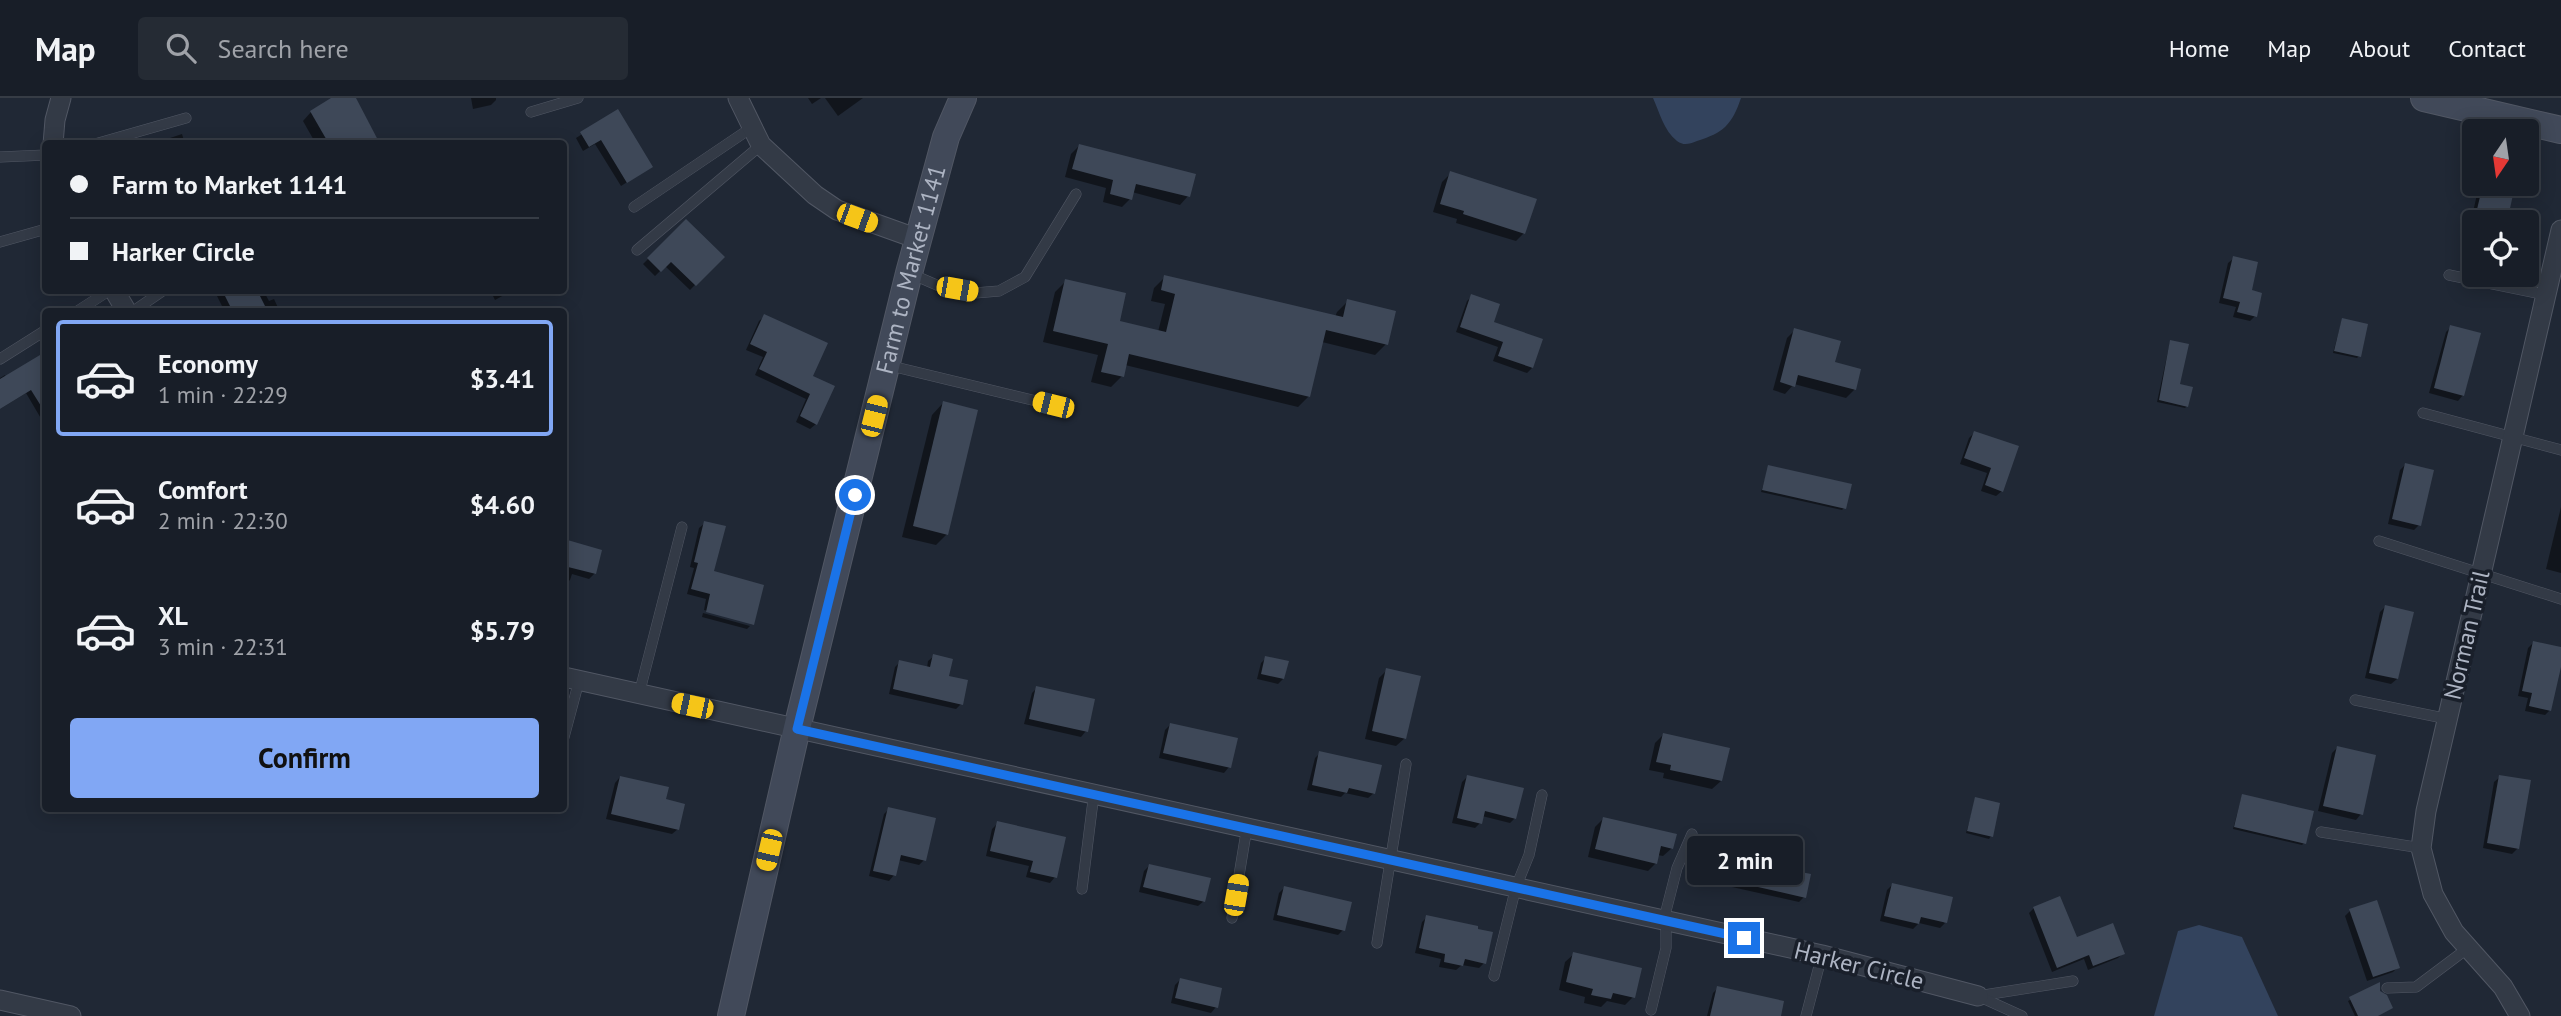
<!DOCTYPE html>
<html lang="en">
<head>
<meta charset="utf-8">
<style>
	:root { --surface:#181e28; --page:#252b34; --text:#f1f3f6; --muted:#9fa2a8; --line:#363c45; --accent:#81a7f4 }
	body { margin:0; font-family:"PT Sans",sans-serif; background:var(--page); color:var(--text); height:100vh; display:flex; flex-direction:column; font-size:26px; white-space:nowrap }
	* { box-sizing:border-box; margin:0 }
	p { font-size:23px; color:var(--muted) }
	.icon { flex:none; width:38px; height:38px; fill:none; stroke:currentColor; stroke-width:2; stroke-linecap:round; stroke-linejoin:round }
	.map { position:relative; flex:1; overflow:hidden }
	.drawer { position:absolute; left:42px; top:210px; width:525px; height:504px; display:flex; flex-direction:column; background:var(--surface); border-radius:7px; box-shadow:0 4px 18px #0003,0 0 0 2px var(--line) }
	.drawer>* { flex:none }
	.top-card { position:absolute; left:42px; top:42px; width:525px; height:154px; border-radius:7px; box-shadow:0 4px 18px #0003,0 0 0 2px var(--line); display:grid; align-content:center; height:154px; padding:0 28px; background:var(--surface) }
	.needle { width:46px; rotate:193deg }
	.tools { position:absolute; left:2462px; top:21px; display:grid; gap:14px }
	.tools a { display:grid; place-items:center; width:77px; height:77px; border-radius:7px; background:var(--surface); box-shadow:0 4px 18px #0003,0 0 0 2px var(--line); font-size:35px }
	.end { position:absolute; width:32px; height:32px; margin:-16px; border:9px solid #1a73e8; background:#fff; box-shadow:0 0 0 4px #fff }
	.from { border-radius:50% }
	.bubble { position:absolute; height:49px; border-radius:7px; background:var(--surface); box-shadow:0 4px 18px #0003,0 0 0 2px var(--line); font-size:23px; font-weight:800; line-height:49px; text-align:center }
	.car { position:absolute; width:21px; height:42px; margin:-21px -10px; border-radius:9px; box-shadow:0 0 5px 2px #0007; background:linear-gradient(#f5c518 24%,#345 0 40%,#f5c518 0 76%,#345 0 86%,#f5c518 0) }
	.top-card b { display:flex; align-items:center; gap:24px; height:66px; font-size:26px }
	.top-card b+b { border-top:2px solid var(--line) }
	.top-card i { width:18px; height:18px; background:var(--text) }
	ul { padding:12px 0 0; list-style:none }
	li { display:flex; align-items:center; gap:21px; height:116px; margin:0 14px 10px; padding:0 14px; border:4px solid transparent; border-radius:7px }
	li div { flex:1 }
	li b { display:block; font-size:26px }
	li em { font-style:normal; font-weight:800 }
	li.active { border-color:var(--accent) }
	li>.icon { width:63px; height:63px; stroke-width:1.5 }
	.button { display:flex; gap:14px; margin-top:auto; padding:14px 28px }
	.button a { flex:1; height:80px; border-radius:7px; background:var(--accent); color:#111; font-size:28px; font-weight:800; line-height:80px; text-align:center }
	header { display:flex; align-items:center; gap:42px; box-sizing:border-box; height:98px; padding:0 35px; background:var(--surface); border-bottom:2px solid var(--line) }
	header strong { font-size:33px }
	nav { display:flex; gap:38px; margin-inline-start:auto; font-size:24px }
	.search { width:490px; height:63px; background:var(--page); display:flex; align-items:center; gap:18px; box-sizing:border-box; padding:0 24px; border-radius:7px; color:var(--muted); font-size:26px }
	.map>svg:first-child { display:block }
	.water { fill:#33435d }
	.shadow { fill:#0007 }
	.building { fill:#3e4858 }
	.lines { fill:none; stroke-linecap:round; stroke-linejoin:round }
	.lane-casing { stroke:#515764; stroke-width:11 }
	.street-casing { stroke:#515764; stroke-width:21 }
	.secondary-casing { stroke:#515764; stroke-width:28 }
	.lane { stroke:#333a46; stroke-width:10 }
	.street { stroke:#333a46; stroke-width:19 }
	.secondary { stroke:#414959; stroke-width:26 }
	.route { stroke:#1a73e8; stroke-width:9 }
	.labels { text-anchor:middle; stroke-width:7; stroke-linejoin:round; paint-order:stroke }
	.street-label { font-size:24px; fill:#adb4c3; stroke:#191f2a }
</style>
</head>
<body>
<header>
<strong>Map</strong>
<div class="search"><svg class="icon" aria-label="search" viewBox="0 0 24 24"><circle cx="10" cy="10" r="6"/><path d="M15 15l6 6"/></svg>Search here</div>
<nav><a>Home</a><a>Map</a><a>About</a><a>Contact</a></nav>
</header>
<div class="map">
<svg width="2561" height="918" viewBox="0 0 2561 918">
	<rect width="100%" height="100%" fill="#202835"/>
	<!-- water -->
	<g class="water">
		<path d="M1653,0h88c-9,27 -18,35 -44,43 -8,3 -13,5 -20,0 -13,-10 -18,-30 -24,-43z"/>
		<polygon points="2199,827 2242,839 2278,918 2154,918 2178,833"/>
	</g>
	<!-- shadow -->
	<g class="shadow">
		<polygon points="335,0 354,0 372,46 316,46 303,23 311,14"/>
		<polygon points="471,0 496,0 496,2 491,7 473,11"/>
		<polygon points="808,0 821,0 812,6"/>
		<polygon points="825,0 863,0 838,18"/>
		<polygon points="617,14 651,69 621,88 595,46 583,53 576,40"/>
		<polygon points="182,36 185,46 157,46 158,44"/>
		<polygon points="1079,48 1188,98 1180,107 1132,94 1130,101 1122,109 1103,104 1106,90 1065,79 1071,56"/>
		<polygon points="1451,75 1524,135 1516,143 1456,125 1457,121 1433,114 1442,84"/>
		<polygon points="2484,86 2512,93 2505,124 2474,124 2474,160 2463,158 2478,92"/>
		<polygon points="686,123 722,159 690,192 665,168 655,178 643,166"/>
		<polygon points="2234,160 2249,194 2255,218 2250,223 2233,219 2236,209 2219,205 2228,165"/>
		<polygon points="1165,179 1335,219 1337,214 1348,203 1386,246 1375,257 1322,244 1309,298 1298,309 1125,267 1122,278 1111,289 1091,284 1098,257 1043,244 1055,194 1066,183 1117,225 1158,234 1165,206 1151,203 1154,190"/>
		<polygon points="221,192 263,192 269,203 274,201 280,214 225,214 217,198"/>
		<polygon points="490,192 513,192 495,202"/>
		<polygon points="1472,198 1532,270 1527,275 1493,263 1498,249 1456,234 1467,203"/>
		<polygon points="367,208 371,214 359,214"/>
		<polygon points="765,218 811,279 816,326 810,331 796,324 806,301 755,277 763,259 746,252 759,223"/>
		<polygon points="2342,222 2359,258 2357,260 2333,255"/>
		<polygon points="2451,229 2463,297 2458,303 2429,295 2446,234"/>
		<polygon points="1795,232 1833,265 1859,272 1854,292 1846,300 1794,286 1785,296 1773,292 1787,240"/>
		<polygon points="2170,244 2178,287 2187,308 2185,310 2157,304"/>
		<polygon points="46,270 46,329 26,295 0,311 0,280 5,277 6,279"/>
		<polygon points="943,305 947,436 936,447 902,439 932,317"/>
		<polygon points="1974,335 2017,349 2002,393 1996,398 1981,393 1987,375 1960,366 1969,340"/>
		<polygon points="2405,367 2419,427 2414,432 2388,426 2400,372"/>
		<polygon points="1769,369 1844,410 1842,412 1761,394"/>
		<polygon points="2561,409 2561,475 2546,471"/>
		<polygon points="705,425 724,430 712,474 762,489 751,527 751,524 704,512 706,501 687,496 694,470 690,469 699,430"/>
		<polygon points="564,443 600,453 595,475 589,481 572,476 570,482 564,487"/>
		<polygon points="2385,509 2397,581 2391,586 2365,580 2380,514"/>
		<polygon points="703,515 750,528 747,531 702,519"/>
		<polygon points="2533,545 2561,551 2550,612 2545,617 2525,613 2528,600 2518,598 2528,550"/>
		<polygon points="934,558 961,606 956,611 889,596 895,569 900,564 927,570 928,563"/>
		<polygon points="1266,560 1283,581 1278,586 1257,581 1261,565"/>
		<polygon points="1387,572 1405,640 1396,648 1365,641 1379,580"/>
		<polygon points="1037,590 1086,633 1081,639 1024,626 1032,595"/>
		<polygon points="1170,627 1229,669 1224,675 1159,660 1165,632"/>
		<polygon points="1663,637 1721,683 1712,691 1663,680 1664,675 1649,672 1655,645"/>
		<polygon points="2337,650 2361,716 2356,722 2318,713 2332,655"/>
		<polygon points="1320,655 1374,695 1368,700 1345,695 1341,699 1307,692 1315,660"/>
		<polygon points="620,679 664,703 678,731 672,736 606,721 615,685"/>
		<polygon points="1467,679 1515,720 1510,725 1482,718 1480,725 1475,730 1452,725 1462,684"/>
		<polygon points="2500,679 2518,750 2512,756 2483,750 2494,684"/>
		<polygon points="2242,698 2304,745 2302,747 2233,731"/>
		<polygon points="1976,701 1991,738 1989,741 1966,735"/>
		<polygon points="889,711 924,762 919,767 898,762 894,777 889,783 869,778 884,716"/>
		<polygon points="1603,721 1672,750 1663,758 1658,757 1656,765 1648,773 1588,759 1595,729"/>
		<polygon points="998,725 1055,779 1050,785 1026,779 1029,768 986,758 992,731"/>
		<polygon points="1744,756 1784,772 1804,799 1799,804 1732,789 1738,762"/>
		<polygon points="1149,768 1204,803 1198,808 1139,794 1144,773"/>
		<polygon points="1892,787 1945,825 1940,830 1919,825 1913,831 1880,823 1887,792"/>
		<polygon points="1284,790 1343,832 1338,837 1273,822 1279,795"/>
		<polygon points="2034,810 2076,841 2123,855 2118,860 2088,872 2084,861 2052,874 2029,815"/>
		<polygon points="2350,813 2398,869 2393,874 2367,883 2345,818"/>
		<polygon points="1427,819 1484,865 1479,870 1462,867 1456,872 1439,869 1441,861 1415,855 1422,824"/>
		<polygon points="1574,856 1633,899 1625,907 1607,903 1601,909 1584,905 1585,899 1559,892 1565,864"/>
		<polygon points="1180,882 1216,909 1211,915 1171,905 1175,887"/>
		<polygon points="2379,887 2379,894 2391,910 2377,918 2355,918 2348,903"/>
		<polygon points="1718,890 1779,918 1707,918 1713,895"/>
	</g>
	<!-- building -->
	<g class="building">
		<polygon points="331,0 356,0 380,46 329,46 310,13"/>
		<polygon points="618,11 653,69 627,85 601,42 589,49 580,34"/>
		<polygon points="1079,46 1196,76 1190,99 1136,86 1132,102 1110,96 1113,82 1072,71"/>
		<polygon points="1450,73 1537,101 1525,136 1463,116 1464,113 1440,106"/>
		<polygon points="2483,86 2514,92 2507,124 2474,124"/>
		<polygon points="686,121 725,159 696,188 671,164 661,174 647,160"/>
		<polygon points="2233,158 2258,164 2252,192 2262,195 2257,219 2237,214 2240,204 2223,200"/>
		<polygon points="1164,177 1343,219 1347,201 1396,213 1388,247 1326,232 1310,299 1129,256 1124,279 1101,274 1108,246 1053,233 1065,181 1126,195 1120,223 1166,234 1175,196 1161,192"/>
		<polygon points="222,192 257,192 268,214 233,214"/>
		<polygon points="1471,196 1500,206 1494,224 1543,241 1533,270 1498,258 1503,244 1460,229"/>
		<polygon points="764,216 828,245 813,278 835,288 817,327 800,318 810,296 759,271 767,254 750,246"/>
		<polygon points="2342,220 2368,226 2361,259 2334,253"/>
		<polygon points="2450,227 2481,235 2464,298 2434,290"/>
		<polygon points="1794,230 1841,243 1835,264 1861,271 1856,292 1798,277 1795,289 1780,284"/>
		<polygon points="2170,242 2189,246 2180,286 2193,289 2188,309 2159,302"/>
		<polygon points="40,257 46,267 46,316 31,292 0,311 0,281"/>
		<polygon points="943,303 978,312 948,437 913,428"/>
		<polygon points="1974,333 2019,348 2003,394 1985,387 1991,370 1964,360"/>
		<polygon points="2405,365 2434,372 2421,428 2392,421"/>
		<polygon points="1768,367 1852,386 1846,411 1762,392"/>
		<polygon points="704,423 726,428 714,473 764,487 754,527 706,514 710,496 691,491 698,465 694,464"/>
		<polygon points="564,441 602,452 596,476 564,468"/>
		<polygon points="2385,507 2414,514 2398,581 2369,575"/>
		<polygon points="2533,543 2561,549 2561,569 2551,613 2529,608 2532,595 2522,593"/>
		<polygon points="933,556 953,561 949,578 968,582 963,607 893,591 899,562 930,569"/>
		<polygon points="1265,558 1289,563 1284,581 1261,576"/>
		<polygon points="1386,570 1421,578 1406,641 1372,633"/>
		<polygon points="1036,588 1095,601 1088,634 1029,621"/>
		<polygon points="1170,625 1238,640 1231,670 1163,655"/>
		<polygon points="1663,635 1730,650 1722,683 1670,672 1671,667 1656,664"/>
		<polygon points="2337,648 2376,657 2363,717 2323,708"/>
		<polygon points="1319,653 1382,667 1375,696 1349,690 1347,695 1312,687"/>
		<polygon points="1467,677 1524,690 1516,721 1485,713 1482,726 1457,720"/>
		<polygon points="2499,677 2531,682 2519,751 2487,745"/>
		<polygon points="620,678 669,689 666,701 685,706 679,732 611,716"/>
		<polygon points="2242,696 2314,713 2306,746 2234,729"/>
		<polygon points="1975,699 2000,705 1993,739 1967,733"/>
		<polygon points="888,709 936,720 926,763 901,757 896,778 873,773"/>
		<polygon points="1603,719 1677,736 1673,751 1661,748 1657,766 1595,751"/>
		<polygon points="997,723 1066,739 1057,780 1030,774 1033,763 990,753"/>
		<polygon points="1743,754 1787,765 1786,771 1811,776 1806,800 1736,784"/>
		<polygon points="1149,766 1211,780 1205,804 1143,789"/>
		<polygon points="1892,785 1953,799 1947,825 1921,819 1919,826 1884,818"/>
		<polygon points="1284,788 1352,804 1345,833 1277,817"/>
		<polygon points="2060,798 2077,839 2113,825 2125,856 2093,868 2089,857 2057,870 2033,809"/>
		<polygon points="2377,802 2400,870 2373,879 2349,811"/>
		<polygon points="1426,817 1478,828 1478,831 1493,834 1486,866 1465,861 1463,868 1444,864 1445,856 1419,850"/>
		<polygon points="1573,854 1642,870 1635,900 1613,895 1611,901 1591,897 1593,891 1566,884"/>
		<polygon points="1180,880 1222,890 1218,910 1175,900"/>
		<polygon points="2380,884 2380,893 2387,897 2393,910 2378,918 2358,918 2349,899"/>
		<polygon points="1717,888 1784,903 1781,918 1710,918"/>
	</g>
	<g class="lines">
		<defs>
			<g id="lane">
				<polyline points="531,14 578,0"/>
				<polyline points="95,46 186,20"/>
				<polyline points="0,59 46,57"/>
				<polyline points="634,109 751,30"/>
				<polyline points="0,144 46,131"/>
				<polyline points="637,152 761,47"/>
				<polyline points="909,175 939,188 975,195 999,193 1025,179 1076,96"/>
				<polyline points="2449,177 2546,197"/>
				<polyline points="76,214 110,192"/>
				<polyline points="132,214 164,192"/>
				<polyline points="0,261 46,232"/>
				<polyline points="887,267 1053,307"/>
				<polyline points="2423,315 2561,352"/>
				<polyline points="2379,443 2561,501"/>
				<polyline points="639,596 682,429"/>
				<polyline points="2355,602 2448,621"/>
				<polyline points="564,639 579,583"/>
				<polyline points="2321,734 2421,750"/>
				<polyline points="1082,791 1094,695"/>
				<polyline points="1232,820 1247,729"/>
				<polyline points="1377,845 1406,666"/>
				<polyline points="1494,878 1516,789 1529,757 1542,697"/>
				<polyline points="2387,890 2416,889 2468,850"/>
				<polyline points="1978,898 2073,883"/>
				<polyline points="1978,898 2022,918"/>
				<polyline points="1651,912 1666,850 1666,813 1677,770 1692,736"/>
				<polyline points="1806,918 1822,857"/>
			</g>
			<g id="street">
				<polyline points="738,0 761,47 815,97 837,112 918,141"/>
				<polyline points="53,46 55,22 61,0"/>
				<polyline points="114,192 127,214"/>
				<polyline points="564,579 1822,857 1978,898"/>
				<polyline points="0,902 71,918"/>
				<polyline points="2520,918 2503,889 2454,834 2433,796 2421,750 2426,713 2561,132"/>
			</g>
			<g id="secondary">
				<polyline points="2424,0 2561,32"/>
				<path id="s1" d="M731,918l66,-288 112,-455 37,-136 17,-39"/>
			</g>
		</defs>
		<!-- lane casing -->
		<use href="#lane" class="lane-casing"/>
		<!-- street casing -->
		<use href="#street" class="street-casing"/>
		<!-- secondary casing -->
		<use href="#secondary" class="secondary-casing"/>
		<!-- lane -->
		<use href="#lane" class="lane"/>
		<!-- street -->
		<use href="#street" class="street"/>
		<!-- secondary -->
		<use href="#secondary" class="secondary"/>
	</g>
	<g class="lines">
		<!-- route -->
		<polyline class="route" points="855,397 797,631 1744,840"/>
	</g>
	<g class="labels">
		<!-- street labels -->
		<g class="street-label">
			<text dy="8" stroke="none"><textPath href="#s1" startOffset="768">Farm to Market 1141</textPath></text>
			<text transform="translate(2467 537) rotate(-77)" y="8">Norman Trail</text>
			<text transform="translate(1859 868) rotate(14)" y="8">Harker Circle</text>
		</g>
	</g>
</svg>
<div class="tools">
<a><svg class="needle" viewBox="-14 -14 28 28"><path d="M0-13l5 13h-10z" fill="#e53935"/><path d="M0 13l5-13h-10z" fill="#9fa2a8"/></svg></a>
<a><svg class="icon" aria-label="locate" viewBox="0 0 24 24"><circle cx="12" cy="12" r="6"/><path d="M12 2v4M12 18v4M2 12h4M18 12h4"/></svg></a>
</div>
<i class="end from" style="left:855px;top:397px"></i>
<i class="end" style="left:1744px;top:840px"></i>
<div class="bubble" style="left:1687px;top:738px;width:116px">2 min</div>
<i class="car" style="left:857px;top:120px;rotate:110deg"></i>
<i class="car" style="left:957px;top:191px;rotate:100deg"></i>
<i class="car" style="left:1053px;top:307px;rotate:284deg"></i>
<i class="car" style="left:874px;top:318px;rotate:14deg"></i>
<i class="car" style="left:692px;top:608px;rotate:282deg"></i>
<i class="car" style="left:769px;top:752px;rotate:193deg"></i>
<i class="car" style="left:1236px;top:797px;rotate:10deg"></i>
<div class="top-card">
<b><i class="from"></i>Farm to Market 1141</b>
<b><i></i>Harker Circle</b>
</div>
<section class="drawer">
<ul>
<li class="active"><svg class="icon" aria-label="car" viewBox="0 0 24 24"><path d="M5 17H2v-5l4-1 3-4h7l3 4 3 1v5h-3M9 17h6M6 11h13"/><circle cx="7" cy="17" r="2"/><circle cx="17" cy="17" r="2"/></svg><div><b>Economy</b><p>1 min · 22:29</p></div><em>$3.41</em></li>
<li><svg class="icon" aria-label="car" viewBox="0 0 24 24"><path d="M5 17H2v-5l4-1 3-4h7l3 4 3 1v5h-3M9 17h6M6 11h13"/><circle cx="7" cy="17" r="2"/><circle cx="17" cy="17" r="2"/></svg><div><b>Comfort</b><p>2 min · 22:30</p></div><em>$4.60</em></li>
<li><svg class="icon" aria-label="car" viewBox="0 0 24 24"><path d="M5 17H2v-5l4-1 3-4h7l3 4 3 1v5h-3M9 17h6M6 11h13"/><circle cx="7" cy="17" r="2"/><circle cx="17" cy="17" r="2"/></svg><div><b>XL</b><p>3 min · 22:31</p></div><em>$5.79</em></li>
</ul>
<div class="button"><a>Confirm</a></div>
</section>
</div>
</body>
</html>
